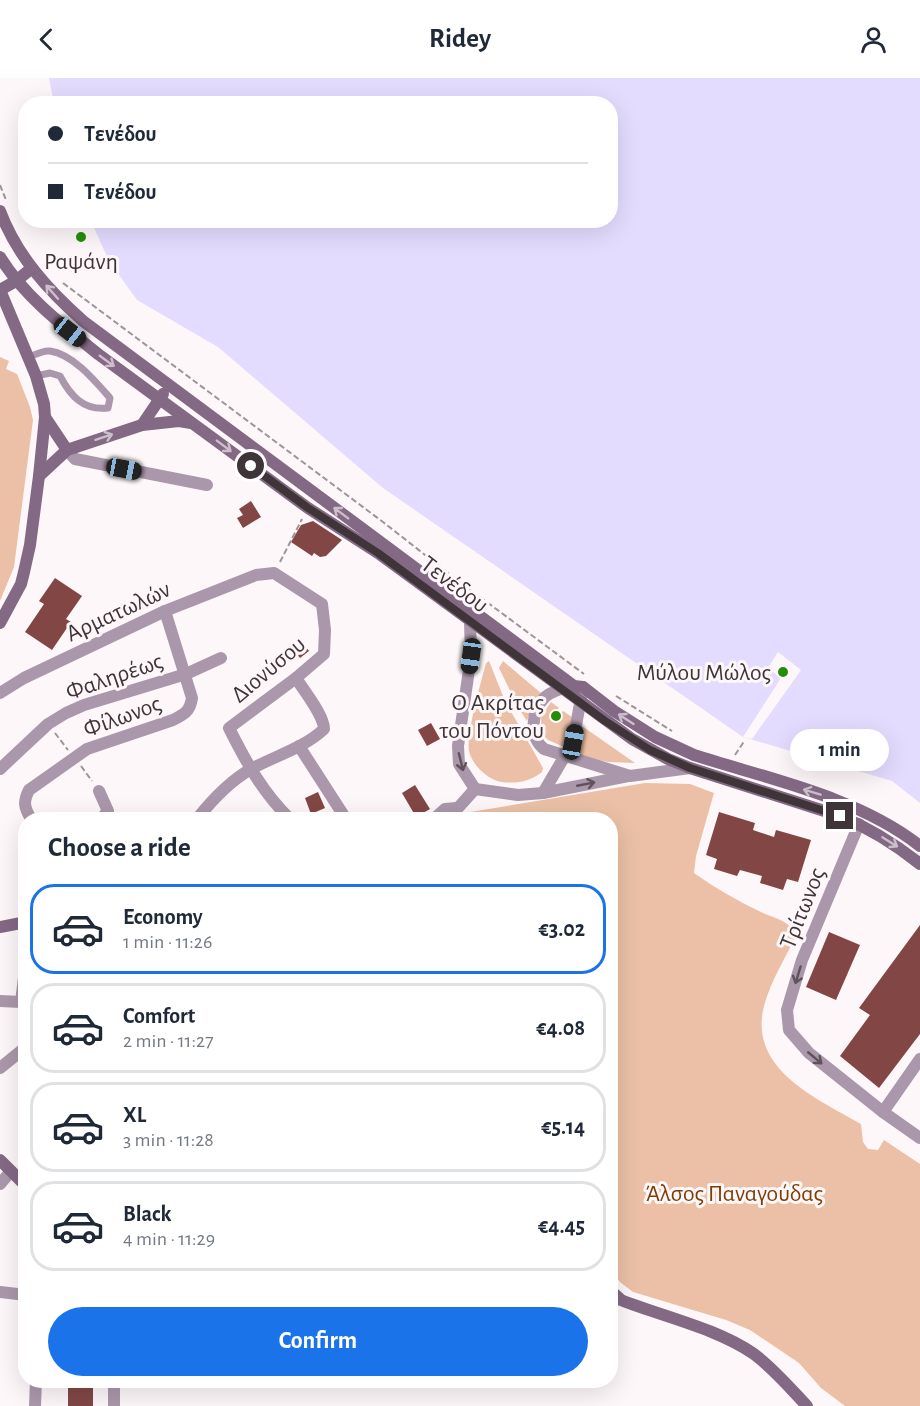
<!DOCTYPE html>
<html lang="en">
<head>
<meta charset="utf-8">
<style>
	:root { --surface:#fff; --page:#f2f2f3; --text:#1f2937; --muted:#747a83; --line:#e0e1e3; --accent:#1a73e8 }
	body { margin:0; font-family:"Alegreya Sans",sans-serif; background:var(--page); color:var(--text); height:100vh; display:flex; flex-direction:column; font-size:22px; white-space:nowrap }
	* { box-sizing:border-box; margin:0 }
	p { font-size:20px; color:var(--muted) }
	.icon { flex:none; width:33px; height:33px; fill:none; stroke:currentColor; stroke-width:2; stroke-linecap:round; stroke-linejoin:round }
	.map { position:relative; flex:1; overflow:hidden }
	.side { position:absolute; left:18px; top:734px; width:600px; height:576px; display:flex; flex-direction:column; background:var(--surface); border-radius:24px; box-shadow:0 6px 24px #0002 }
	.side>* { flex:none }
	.top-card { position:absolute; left:18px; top:18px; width:600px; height:132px; border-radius:24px; box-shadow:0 6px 24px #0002; display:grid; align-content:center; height:132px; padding:0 30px; background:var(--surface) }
	.end { position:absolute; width:27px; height:27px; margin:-14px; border:8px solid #3f3438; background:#fff; box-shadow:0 0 0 3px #fff }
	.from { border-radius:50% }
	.bubble { position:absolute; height:42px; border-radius:21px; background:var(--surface); box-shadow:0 6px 24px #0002; font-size:20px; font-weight:600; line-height:42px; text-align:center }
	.car { position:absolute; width:18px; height:36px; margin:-18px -9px; border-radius:8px; box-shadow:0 0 4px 2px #0007; background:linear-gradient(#222 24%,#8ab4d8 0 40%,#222 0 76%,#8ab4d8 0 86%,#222 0) }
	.top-card b { display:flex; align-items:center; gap:21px; height:57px; font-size:22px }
	.top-card b+b { border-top:2px solid var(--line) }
	.top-card i { width:15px; height:15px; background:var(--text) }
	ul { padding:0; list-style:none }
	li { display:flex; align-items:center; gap:18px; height:90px; margin:0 12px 9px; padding:0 18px; border:3px solid var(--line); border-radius:24px }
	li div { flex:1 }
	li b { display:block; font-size:22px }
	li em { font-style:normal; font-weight:600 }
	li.selected { border-color:var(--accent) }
	li>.icon { width:54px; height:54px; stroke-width:1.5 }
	h2 { padding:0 30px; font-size:27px; line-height:72px }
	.cta { display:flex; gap:12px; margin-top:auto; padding:12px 30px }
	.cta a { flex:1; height:69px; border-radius:36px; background:var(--accent); color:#fff; font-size:24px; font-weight:600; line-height:69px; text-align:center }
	header { display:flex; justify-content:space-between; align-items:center; height:78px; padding:0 30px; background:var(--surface); font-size:27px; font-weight:600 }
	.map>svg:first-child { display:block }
	.green { fill:#ebc0a6 }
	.water { fill:#e3dcff }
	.pier { fill:#fdf7f9 }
	.building { fill:#824745 }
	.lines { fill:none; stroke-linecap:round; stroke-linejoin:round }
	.path { stroke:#9e9598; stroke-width:2; stroke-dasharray:6 3; stroke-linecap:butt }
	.lane { stroke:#ab97ab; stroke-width:7 }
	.street { stroke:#ab97ab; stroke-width:12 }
	.secondary { stroke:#846985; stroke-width:12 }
	.oneway { stroke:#cdbecb }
	.oneway2 { stroke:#5f525a }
	.route { stroke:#3f3438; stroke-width:8 }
	.poi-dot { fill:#278d07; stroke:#fdf7f9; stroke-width:2 }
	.labels { text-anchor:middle; stroke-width:6; stroke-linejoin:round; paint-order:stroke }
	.poi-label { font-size:24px; fill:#3f3438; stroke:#fdf7f9; text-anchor:end }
	.street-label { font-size:24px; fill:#3f3438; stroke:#fdf7f9 }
	.park-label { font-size:24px; fill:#7f3d02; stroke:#fdf7f9 }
</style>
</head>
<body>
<header><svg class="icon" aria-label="back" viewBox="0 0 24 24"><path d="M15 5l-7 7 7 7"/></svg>Ridey<svg class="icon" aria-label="person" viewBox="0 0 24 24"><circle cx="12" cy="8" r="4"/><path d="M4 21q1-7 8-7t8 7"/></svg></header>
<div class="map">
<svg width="920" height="1328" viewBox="0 0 920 1328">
	<rect width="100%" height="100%" fill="#fdf7f9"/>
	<!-- green -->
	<g class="green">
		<polygon points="0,279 9,283 6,291 17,296 30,329 33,342 14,489 0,523"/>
		<path d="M489,583l16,40 38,67 -1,4c-11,9 -25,12 -40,10 -14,-2 -30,-17 -33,-31 -3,-17 12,-69 17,-88z"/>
		<polygon points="503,583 542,616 534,622 527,643 519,631 499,590"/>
		<polygon points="551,624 559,630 551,637 560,642 560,636 563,633 572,639 564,669 548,662 542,656 541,639"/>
		<polygon points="582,648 635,685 608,684 571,677 579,663"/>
		<path d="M645,705l45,1 24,9 -18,63 -2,17c21,15 44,28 67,39 15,7 25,7 36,22 -11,23 -26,46 -33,72 -16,63 52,92 97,118l2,18 5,7 10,1 6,-10 36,24v242h-75l-24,-18 -22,-25 -49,-33 -24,-10 -93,-28 -13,-10 -9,-12 -1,-451h-156l4,-5z"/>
	</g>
	<!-- water -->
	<polygon class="water" points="49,0 920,0 920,725 892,703 743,659 383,410 218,269 137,222 109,183 91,143 610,142 610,26 54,26"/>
	<!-- pier -->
	<polygon class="pier" points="778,574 801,592 752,661 743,659 781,600 768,590"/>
	<!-- building -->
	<g class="building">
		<polygon points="251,423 261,439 243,450 237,440 243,437 239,431"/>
		<polygon points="313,443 342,462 326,478 320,479 314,475 312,478 291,464 301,447"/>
		<polygon points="55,500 82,518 66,541 71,544 52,572 25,554 44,526 39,523"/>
		<polygon points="299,561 309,573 300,580 290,568"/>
		<polygon points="431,645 440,661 427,668 418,652"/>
		<polygon points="415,707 430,731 416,739 402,715"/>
		<polygon points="318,714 325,730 311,736 305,720"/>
		<polygon points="719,734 755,745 753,752 774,759 776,752 811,762 798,804 787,801 783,812 760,805 762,798 740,792 737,798 714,791 717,781 706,777"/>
		<polygon points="920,847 920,956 879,1010 840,978 870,937 859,930"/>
		<polygon points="829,854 860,867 836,922 806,909"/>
		<rect x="68" y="1309" width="25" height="19"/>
	</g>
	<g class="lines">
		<!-- path -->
		<g class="path">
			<polyline points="0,107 6,122"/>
			<polyline points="63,205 383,444 457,502 584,596"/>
			<polyline points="280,484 302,441"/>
			<polyline points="616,618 672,653"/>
			<polyline points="55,655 68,672"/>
			<polyline points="735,677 745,662"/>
			<polyline points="81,688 92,703"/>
		</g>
		<!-- lane -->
		<path class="lane" d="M27,280c7,-3 16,-8 23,-7 23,3 46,31 60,47l-2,10c-25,3 -38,-13 -48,-32l-10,-3 -14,3"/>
		<!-- street -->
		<g class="street">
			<polyline points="67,372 75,381 207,407"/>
			<polyline points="470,543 471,578 458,668 459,686 475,711"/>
			<path d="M572,608c-9,2 -20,5 -27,11 -14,14 -16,40 -1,52l86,27 60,-8"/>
			<path d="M0,615l24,-15 141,-67 91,-36 18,-2 48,31 3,26 -1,24 -28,24 -67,50c17,34 34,65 61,91"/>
			<polyline points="299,668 346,741"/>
			<polyline points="0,691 48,646 66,635 84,627 186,596 221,580"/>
			<polyline points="475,711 518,717 543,715 628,698"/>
			<polyline points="99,713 108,733 101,741"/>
			<polyline points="543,715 573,664 583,609"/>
			<path d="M31,741c-7,-12 -8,-17 -2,-29l58,-41 86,-29c12,-6 17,-9 19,-22l-27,-87"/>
			<path d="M197,741c15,-19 33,-38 54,-50 24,-13 53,-21 73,-40 0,-14 -20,-38 -28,-51"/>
			<polyline points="434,741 445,731 457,730"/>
			<polyline points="448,741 475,711"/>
			<polyline points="859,746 802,882 787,932 789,952 809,975 883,1034 920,1060"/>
			<polyline points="0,923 21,924 26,883"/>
			<polyline points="0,990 26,969"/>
			<polyline points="883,1034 920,981"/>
			<polyline points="0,1106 11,1093"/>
			<polyline points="0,1214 26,1217"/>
			<polyline points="35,1328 36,1302"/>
			<polyline points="114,1328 114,1302"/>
		</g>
		<!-- secondary -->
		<g class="secondary">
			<path d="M0,133c17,45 48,79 83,110l491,365 9,1 31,24 41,26 39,18c75,24 164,42 226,91"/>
			<path d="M0,179c24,39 62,68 98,97l210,154 70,45 254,186 36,20 22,9 150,48c29,12 55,28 80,48"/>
			<polyline points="0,212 36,298 44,326 45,339 39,398 30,467 24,494 21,506 0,545"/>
			<polyline points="0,212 16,203 32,190"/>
			<polyline points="45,339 67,372"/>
			<polyline points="142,347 163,316"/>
			<polyline points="39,398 67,372 142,347 179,343 191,345"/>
			<polyline points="0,849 26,844"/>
			<polyline points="0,1082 26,1108"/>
			<path d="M610,1212l11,10c43,17 95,28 133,54 20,15 36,34 53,52"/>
		</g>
	</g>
	<!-- one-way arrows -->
	<defs><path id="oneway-shaft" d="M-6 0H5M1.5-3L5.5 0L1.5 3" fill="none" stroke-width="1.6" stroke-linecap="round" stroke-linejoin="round" transform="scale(1.5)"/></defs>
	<g class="oneway">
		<use href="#oneway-shaft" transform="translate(52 214) rotate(-131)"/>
		<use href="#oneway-shaft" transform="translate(107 283) rotate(36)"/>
		<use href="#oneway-shaft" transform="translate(104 359) rotate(-18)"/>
		<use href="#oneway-shaft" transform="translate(224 368) rotate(37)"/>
		<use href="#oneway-shaft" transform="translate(341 435) rotate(-143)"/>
		<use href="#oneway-shaft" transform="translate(626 641) rotate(-147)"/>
		<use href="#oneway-shaft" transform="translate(812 714) rotate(-163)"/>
		<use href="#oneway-shaft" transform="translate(890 764) rotate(32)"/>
	</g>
	<g class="oneway2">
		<use href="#oneway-shaft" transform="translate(461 684) rotate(76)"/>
		<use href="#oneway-shaft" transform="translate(586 706) rotate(-11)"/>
		<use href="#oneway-shaft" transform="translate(798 897) rotate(107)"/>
		<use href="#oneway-shaft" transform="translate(815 980) rotate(40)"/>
	</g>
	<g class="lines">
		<!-- route -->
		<polyline class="route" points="251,388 308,430 378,475 605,643 650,672 690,690 840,738"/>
	</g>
	<!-- markers -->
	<g class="poi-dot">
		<circle cx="81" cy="159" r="6"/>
		<circle cx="783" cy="594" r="6"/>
		<circle cx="556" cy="638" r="6"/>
	</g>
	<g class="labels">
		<!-- poi labels -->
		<g class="poi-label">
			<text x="81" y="191" text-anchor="middle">Ραψάνη</text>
			<text x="771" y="602">Μύλου Μώλος</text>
			<text x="544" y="632">Ο Ακρίτας<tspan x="544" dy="28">του Πόντου</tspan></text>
		</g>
		<!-- street labels -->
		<g class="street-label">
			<text transform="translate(455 506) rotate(37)" y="8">Τενέδου</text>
			<text transform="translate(118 533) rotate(-25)" y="8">Αρματωλών</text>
			<text transform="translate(268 591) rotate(-40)" y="8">Διονύσου</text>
			<text transform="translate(114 598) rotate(-19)" y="8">Φαληρέως</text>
			<text transform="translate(122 638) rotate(-20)" y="8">Φίλωνος</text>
			<text transform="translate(802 830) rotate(-68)" y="8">Τρίτωνος</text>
		</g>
		<!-- park labels -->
		<g class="park-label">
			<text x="734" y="1123">Άλσος Παναγούδας</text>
		</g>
	</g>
</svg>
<i class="end from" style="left:251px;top:388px"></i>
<i class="end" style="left:840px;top:738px"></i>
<div class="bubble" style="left:790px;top:651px;width:99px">1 min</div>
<i class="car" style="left:70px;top:254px;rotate:128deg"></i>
<i class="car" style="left:124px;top:391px;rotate:101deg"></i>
<i class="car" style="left:471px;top:578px;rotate:188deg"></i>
<i class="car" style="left:573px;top:664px;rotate:10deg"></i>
<div class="top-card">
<b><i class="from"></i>Τενέδου</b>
<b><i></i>Τενέδου</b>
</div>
<section class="side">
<h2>Choose a ride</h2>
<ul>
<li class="selected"><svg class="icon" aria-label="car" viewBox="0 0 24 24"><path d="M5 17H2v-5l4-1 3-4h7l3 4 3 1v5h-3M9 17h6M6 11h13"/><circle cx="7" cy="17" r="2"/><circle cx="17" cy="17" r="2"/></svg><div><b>Economy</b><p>1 min · 11:26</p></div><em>€3.02</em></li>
<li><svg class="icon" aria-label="car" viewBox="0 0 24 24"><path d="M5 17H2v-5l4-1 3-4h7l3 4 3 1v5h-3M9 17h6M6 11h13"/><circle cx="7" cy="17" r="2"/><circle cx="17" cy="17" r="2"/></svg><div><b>Comfort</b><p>2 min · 11:27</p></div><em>€4.08</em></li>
<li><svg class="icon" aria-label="car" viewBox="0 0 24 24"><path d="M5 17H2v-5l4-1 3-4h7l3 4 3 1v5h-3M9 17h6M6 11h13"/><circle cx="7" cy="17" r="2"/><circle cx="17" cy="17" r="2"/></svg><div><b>XL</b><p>3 min · 11:28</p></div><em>€5.14</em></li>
<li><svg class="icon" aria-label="car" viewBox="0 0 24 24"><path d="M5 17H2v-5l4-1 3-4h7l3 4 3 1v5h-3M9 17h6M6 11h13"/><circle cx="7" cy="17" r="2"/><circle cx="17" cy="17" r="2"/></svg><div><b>Black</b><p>4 min · 11:29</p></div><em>€4.45</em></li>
</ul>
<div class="cta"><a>Confirm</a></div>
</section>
</div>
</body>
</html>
